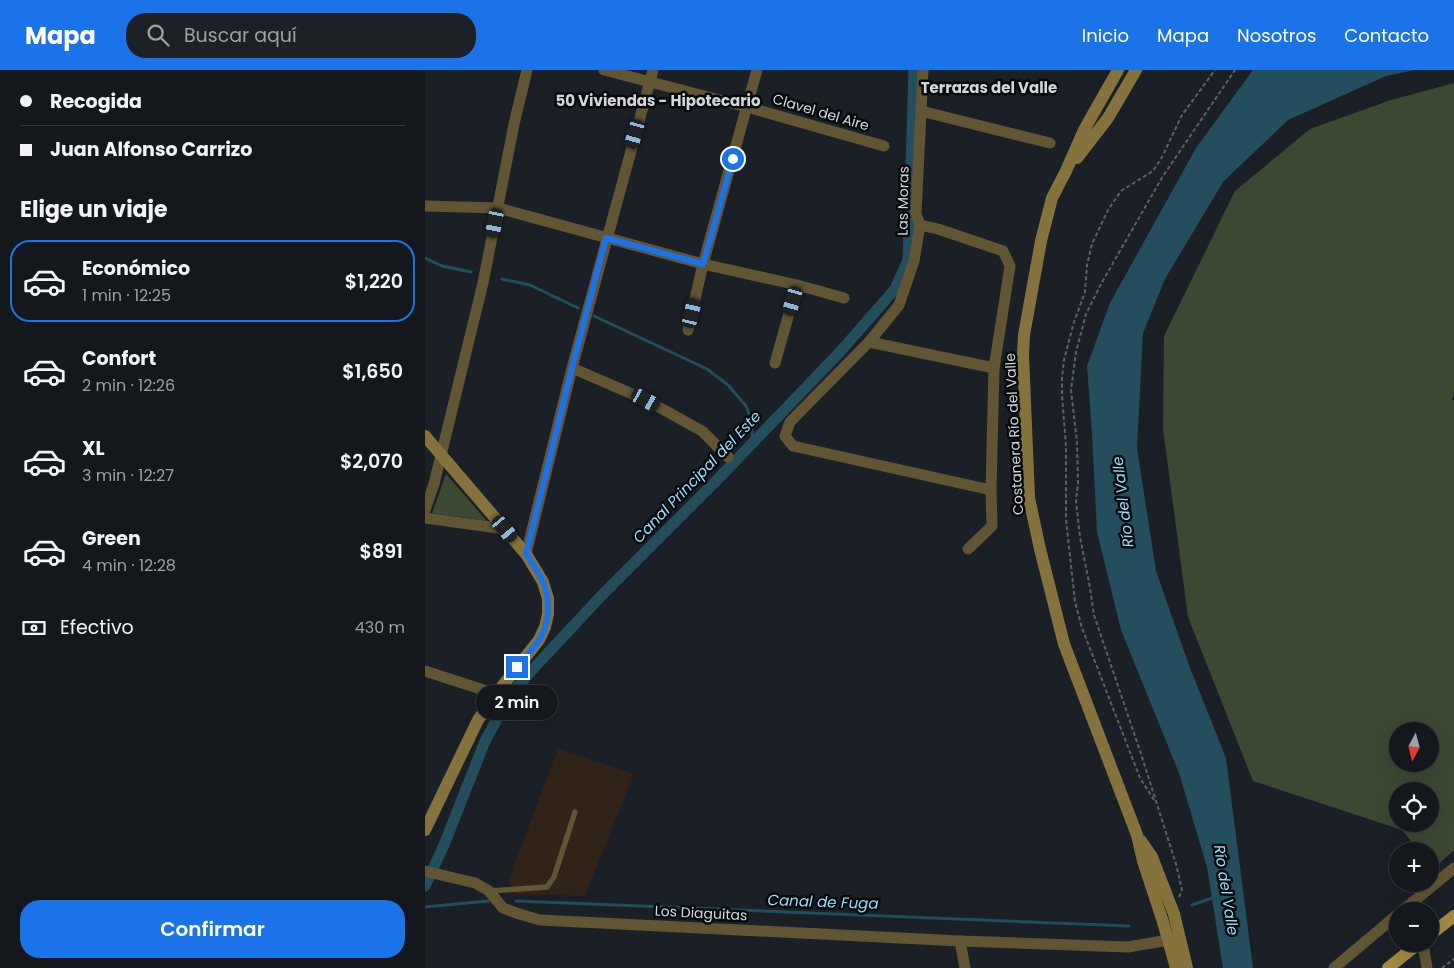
<!DOCTYPE html>
<html lang="es">
<head>
<meta charset="utf-8">
<style>
	:root { --surface:#14181d; --page:#1d2126; --text:#f1f3f6; --muted:#9da0a4; --line:#33373b; --accent:#1a73e8 }
	body { margin:0; font-family:Poppins,sans-serif; background:var(--page); color:var(--text); height:100vh; display:flex; flex-direction:column; font-size:19px; white-space:nowrap }
	* { box-sizing:border-box; margin:0 }
	p { font-size:16px; color:var(--muted) }
	.icon { flex:none; width:28px; height:28px; fill:none; stroke:currentColor; stroke-width:2; stroke-linecap:round; stroke-linejoin:round }
	.map { position:relative; flex:1; overflow:hidden }
	.panel { display:flex; flex-direction:column; background:var(--surface); width:425px }
	.panel>* { flex:none }
	.guide { display:grid; align-content:center; height:110px; padding:0 20px; background:var(--surface) }
	.needle { width:32px; rotate:187deg }
	.buttons { position:absolute; left:964px; top:652px; display:grid; gap:10px }
	.buttons a { display:grid; place-items:center; width:50px; height:50px; border-radius:50%; background:var(--surface); box-shadow:0 5px 20px #0002,0 0 0 1px var(--line); font-size:25px }
	.end { position:absolute; width:22px; height:22px; margin:-11px; border:6px solid #1a73e8; background:#fff; box-shadow:0 0 0 2px #fff }
	.from { border-radius:50% }
	.bubble { position:absolute; height:35px; border-radius:18px; background:var(--surface); box-shadow:0 5px 20px #0002,0 0 0 1px var(--line); font-size:16px; font-weight:600; line-height:35px; text-align:center }
	.car { position:absolute; width:15px; height:30px; margin:-15px -8px; border-radius:6px; box-shadow:0 0 4px 1px #0007; background:linear-gradient(#222 24%,#8ab4d8 0 40%,#222 0 76%,#8ab4d8 0 86%,#222 0) }
	.guide b { display:flex; align-items:center; gap:18px; height:48px; font-size:19px }
	.guide b+b { border-top:1px solid var(--line) }
	.guide i { width:12px; height:12px; background:var(--text) }
	ul { padding:0; list-style:none }
	li { display:flex; align-items:center; gap:15px; height:82px; margin:0 10px 8px; padding:0 10px; border:2px solid transparent; border-radius:20px }
	li div { flex:1 }
	li b { display:block; font-size:19px }
	li em { font-style:normal; font-weight:600 }
	li.selected { border-color:var(--accent) }
	li>.icon { width:45px; height:45px; stroke-width:1.5 }
	h2 { padding:0 20px; font-size:22px; line-height:60px }
	.pay { display:flex; align-items:center; gap:12px; height:55px; padding:0 20px; font-size:19px }
	.pay p { margin-inline-start:auto }
	.primary-button { display:flex; gap:10px; margin-top:auto; padding:10px 20px }
	.primary-button a { flex:1; height:58px; border-radius:20px; background:var(--accent); color:#fff; font-size:20px; font-weight:600; line-height:58px; text-align:center }
	header { display:flex; align-items:center; gap:30px; box-sizing:border-box; height:70px; padding:0 25px; background:var(--accent); color:#fff }
	header strong { font-size:24px }
	nav { display:flex; gap:28px; margin-inline-start:auto; font-size:18px }
	.search { width:350px; height:45px; background:var(--page); display:flex; align-items:center; gap:12px; box-sizing:border-box; padding:0 18px; border-radius:20px; color:var(--muted); font-size:19px }
	main { display:flex; flex:1; min-height:0 }
	.map>svg:first-child { display:block }
	.commercial { fill:#322318 }
	.green { fill:#3c4832; fill-rule:evenodd }
	.water { fill:#224e5d }
	.lines { fill:none; stroke-linecap:round; stroke-linejoin:round }
	.stream { stroke:#224e5d; stroke-width:3 }
	.canal { stroke:#224e5d; stroke-width:11 }
	.path { stroke:#5e6268; stroke-width:2; stroke-dasharray:4 2.5; stroke-linecap:butt }
	.lane { stroke:#615534; stroke-width:5.5 }
	.street { stroke:#615534; stroke-width:11 }
	.secondary { stroke:#86733c; stroke-width:12 }
	.primary { stroke:#a38a41; stroke-width:12 }
	.route { stroke:#1a73e8; stroke-width:6 }
	.labels { text-anchor:middle; stroke-width:5; stroke-linejoin:round; paint-order:stroke }
	.street-label { font-size:14px; fill:#d3d6db; stroke:#070a0c }
	.neighbourhood-label { font-size:15px; font-weight:bold; fill:#d3d6db; stroke:#070a0c }
	.water-label { font-size:15px; font-style:italic; fill:#94dffc; stroke:#070a0c }
</style>
</head>
<body>
<header>
<strong>Mapa</strong>
<div class="search"><svg class="icon" aria-label="search" viewBox="0 0 24 24"><circle cx="10" cy="10" r="6"/><path d="M15 15l6 6"/></svg>Buscar aquí</div>
<nav><a>Inicio</a><a>Mapa</a><a>Nosotros</a><a>Contacto</a></nav>
</header>
<main>
<section class="panel">
<div class="guide">
<b><i class="from"></i>Recogida</b>
<b><i></i>Juan Alfonso Carrizo</b>
</div>
<h2>Elige un viaje</h2>
<ul>
<li class="selected"><svg class="icon" aria-label="car" viewBox="0 0 24 24"><path d="M5 17H2v-5l4-1 3-4h7l3 4 3 1v5h-3M9 17h6M6 11h13"/><circle cx="7" cy="17" r="2"/><circle cx="17" cy="17" r="2"/></svg><div><b>Económico</b><p>1 min · 12:25</p></div><em>$1,220</em></li>
<li><svg class="icon" aria-label="car" viewBox="0 0 24 24"><path d="M5 17H2v-5l4-1 3-4h7l3 4 3 1v5h-3M9 17h6M6 11h13"/><circle cx="7" cy="17" r="2"/><circle cx="17" cy="17" r="2"/></svg><div><b>Confort</b><p>2 min · 12:26</p></div><em>$1,650</em></li>
<li><svg class="icon" aria-label="car" viewBox="0 0 24 24"><path d="M5 17H2v-5l4-1 3-4h7l3 4 3 1v5h-3M9 17h6M6 11h13"/><circle cx="7" cy="17" r="2"/><circle cx="17" cy="17" r="2"/></svg><div><b>XL</b><p>3 min · 12:27</p></div><em>$2,070</em></li>
<li><svg class="icon" aria-label="car" viewBox="0 0 24 24"><path d="M5 17H2v-5l4-1 3-4h7l3 4 3 1v5h-3M9 17h6M6 11h13"/><circle cx="7" cy="17" r="2"/><circle cx="17" cy="17" r="2"/></svg><div><b>Green</b><p>4 min · 12:28</p></div><em>$891</em></li>
</ul>
<div class="pay"><svg class="icon" aria-label="cash" viewBox="0 0 24 24"><path d="M3 7h18v10H3z"/><circle cx="12" cy="12" r="2"/></svg>Efectivo<p>430 m</p></div>
<div class="primary-button"><a>Confirmar</a></div>
</section>
<div class="map">
<svg width="1029" height="898" viewBox="0 0 1029 898">
	<rect width="100%" height="100%" fill="#1b2027"/>
	<!-- commercial -->
	<polygon class="commercial" points="133,679 209,704 160,826 92,824 83,812"/>
	<!-- green -->
	<g class="green">
		<path d="M1029,13v307l-2,10h2v450l-21,19 -3,-3v-15h-11l-17,-21 -149,-49 -65,-164 -25,-188 1,-93 71,-145 75,-62 81,-29zM972,661h33v33h-33zM972,721h33v33h-33z"/>
		<polygon points="21,404 62,451 7,443"/>
	</g>
	<!-- water -->
	<polygon class="water" points="828,0 990,0 961,6 863,50 798,112 740,209 718,263 712,378 731,501 765,598 801,688 828,898 798,898 782,797 754,703 696,560 672,462 667,363 662,296 685,233 771,78"/>
	<g class="lines">
		<!-- stream -->
		<g class="stream">
			<polyline points="0,188 17,196 46,202"/>
			<polyline points="77,209 105,215 153,238"/>
			<polyline points="169,246 282,299 303,315 321,336 327,351 327,373"/>
			<polyline points="91,831 704,856"/>
			<polyline points="767,835 790,827"/>
			<polyline points="0,837 63,831"/>
		</g>
		<!-- canal -->
		<polyline class="canal" points="0,816 19,775 60,671 84,627 108,599 178,524 293,409 414,283 470,219 483,190 489,0"/>
		<!-- path -->
		<g class="path">
			<polyline points="729,730 715,708 657,558 650,532 641,449 641,376 637,325 637,308 639,290 649,252 660,222 662,195 667,174 683,140 696,121 728,101 737,87 757,45 790,0"/>
			<polyline points="754,827 757,820 751,794 717,687 669,545 665,518 655,467 651,431 653,413 652,372 646,320 651,282 661,244 676,214 738,106 810,0"/>
			<polyline points="1017,898 1029,889"/>
		</g>
		<!-- lane -->
		<polyline class="lane" points="64,821 122,817 129,807 150,742"/>
		<!-- street -->
		<g class="street">
			<polyline points="179,0 322,37 459,76"/>
			<polyline points="498,0 491,144 495,155 489,191 474,235 444,272 365,352 360,366 368,376 566,420"/>
			<polyline points="496,41 625,73"/>
			<polyline points="0,136 73,138 278,194 372,215 419,228"/>
			<polyline points="495,155 513,159 578,181 585,196 569,298 566,420 567,456 543,479"/>
			<polyline points="263,260 278,194 332,0"/>
			<polyline points="444,272 569,298"/>
			<polyline points="350,293 372,215"/>
			<polyline points="147,298 221,330 277,361 303,387"/>
			<polyline points="0,440 9,414 58,213 89,54 102,0"/>
			<polyline points="0,448 80,459"/>
			<polyline points="101,484 147,298 228,0"/>
			<polyline points="0,601 71,624"/>
			<polyline points="0,801 50,813 64,821 78,838 94,844 115,850 535,871 703,877 744,870"/>
			<polyline points="977,841 1029,798"/>
			<polyline points="535,871 540,898"/>
			<polyline points="998,874 1002,898"/>
			<polyline points="909,898 972,845"/>
		</g>
		<!-- secondary -->
		<g class="secondary">
			<polyline points="693,0 659,60 641,101 627,128 616,171 599,265 598,284 604,428 615,479 639,574 712,765 718,791 738,852 751,898"/>
			<polyline points="652,88 683,48 711,0"/>
			<polyline points="0,366 101,484 118,512 123,529 123,544 120,557 114,570 71,624 53,650 0,760"/>
			<polyline points="716,771 727,787 749,844 762,898"/>
		</g>
		<!-- primary -->
		<g class="primary">
			<polyline points="1005,865 1029,846"/>
			<polyline points="963,898 993,874"/>
		</g>
	</g>
	<g class="lines">
		<!-- route -->
		<path class="route" d="M92,597c8,-9 16,-18 22,-27 11,-17 11,-38 5,-56 -4,-11 -12,-21 -18,-30l46,-186 34,-130 97,26 30,-105"/>
	</g>
	<g class="labels">
		<!-- street labels -->
		<g class="street-label">
			<text transform="translate(396 42) rotate(16)" y="5">Clavel del Aire</text>
			<text transform="translate(478 131) rotate(-89)" y="5">Las Moras</text>
			<text transform="translate(589 364) rotate(-93)" y="5">Costanera Río del Valle</text>
			<text transform="translate(276 843) rotate(3)" y="5">Los Diaguitas</text>
		</g>
		<!-- neighbourhood labels -->
		<g class="neighbourhood-label">
			<text x="564" y="23">Terrazas del Valle</text>
			<text x="233" y="36">50 Viviendas - Hipotecario</text>
		</g>
		<!-- water labels -->
		<g class="water-label">
			<text transform="translate(272 407) rotate(-46)" y="5">Canal Principal del Este</text>
			<text transform="translate(698 432) rotate(-97)" y="5">Río del Valle</text>
			<text transform="translate(801 820) rotate(81)" y="5">Río del Valle</text>
			<text transform="translate(398 832) rotate(2)" y="5">Canal de Fuga</text>
		</g>
	</g>
</svg>
<div class="buttons">
<a><svg class="needle" viewBox="-14 -14 28 28"><path d="M0-13l5 13h-10z" fill="#e53935"/><path d="M0 13l5-13h-10z" fill="#9da0a4"/></svg></a>
<a><svg class="icon" aria-label="locate" viewBox="0 0 24 24"><circle cx="12" cy="12" r="6"/><path d="M12 2v4M12 18v4M2 12h4M18 12h4"/></svg></a>
<a>+</a>
<a>−</a>
</div>
<i class="end from" style="left:308px;top:89px"></i>
<i class="end" style="left:92px;top:597px"></i>
<div class="bubble" style="left:51px;top:615px;width:82px">2 min</div>
<i class="car" style="left:210px;top:64px;rotate:196deg"></i>
<i class="car" style="left:70px;top:153px;rotate:191deg"></i>
<i class="car" style="left:368px;top:231px;rotate:196deg"></i>
<i class="car" style="left:267px;top:243px;rotate:13deg"></i>
<i class="car" style="left:221px;top:330px;rotate:119deg"></i>
<i class="car" style="left:80px;top:459px;rotate:140deg"></i>
</div>
</main>
</body>
</html>
